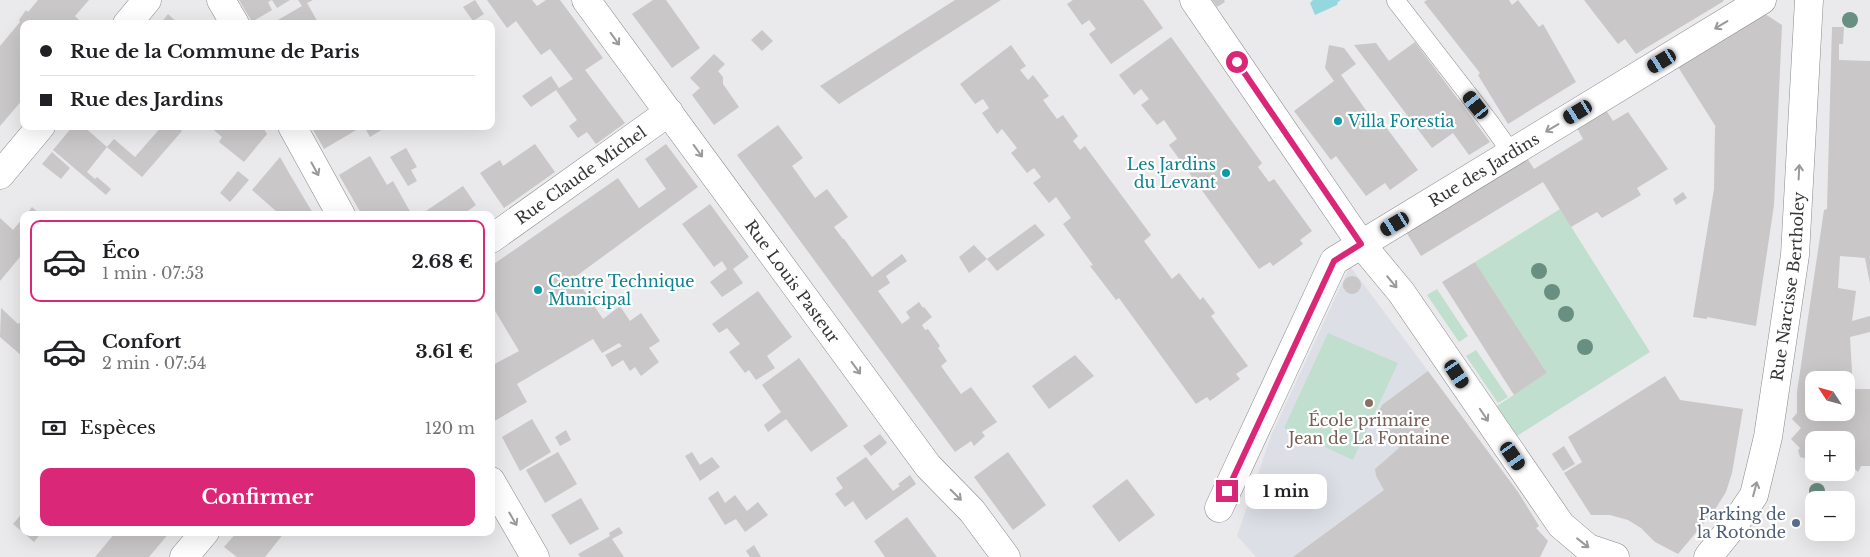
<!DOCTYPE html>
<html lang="fr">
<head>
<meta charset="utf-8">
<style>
	:root { --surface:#fff; --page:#f6f6f6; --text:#202124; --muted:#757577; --line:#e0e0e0; --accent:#db2777 }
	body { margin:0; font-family:"Libre Baskerville",serif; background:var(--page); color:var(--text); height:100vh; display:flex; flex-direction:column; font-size:19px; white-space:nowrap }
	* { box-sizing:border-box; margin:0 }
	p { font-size:16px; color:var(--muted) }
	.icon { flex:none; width:28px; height:28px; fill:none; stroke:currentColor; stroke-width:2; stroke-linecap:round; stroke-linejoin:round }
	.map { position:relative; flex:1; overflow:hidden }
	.drawer { position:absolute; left:20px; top:211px; width:475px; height:325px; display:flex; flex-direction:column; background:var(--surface); border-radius:10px; box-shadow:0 5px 20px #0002 }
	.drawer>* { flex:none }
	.guide { position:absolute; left:20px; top:20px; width:475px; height:110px; border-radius:10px; box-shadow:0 5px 20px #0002; display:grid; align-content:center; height:110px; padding:0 20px; background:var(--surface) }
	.needle { width:32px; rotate:306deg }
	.controls { position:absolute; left:1805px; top:371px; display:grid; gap:10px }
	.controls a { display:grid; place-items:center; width:50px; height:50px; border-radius:10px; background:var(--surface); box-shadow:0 5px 20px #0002; font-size:25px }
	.end { position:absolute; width:22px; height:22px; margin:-11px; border:6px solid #db2777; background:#fff; box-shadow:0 0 0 2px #fff }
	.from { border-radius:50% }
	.bubble { position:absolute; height:35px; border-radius:10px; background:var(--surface); box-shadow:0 5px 20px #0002; font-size:16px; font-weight:800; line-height:35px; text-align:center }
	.car { position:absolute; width:15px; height:30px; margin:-15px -8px; border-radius:6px; box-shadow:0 0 4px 1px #0007; background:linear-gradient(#222 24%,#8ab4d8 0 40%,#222 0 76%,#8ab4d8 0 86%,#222 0) }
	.guide b { display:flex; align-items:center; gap:18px; height:48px; font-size:19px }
	.guide b+b { border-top:1px solid var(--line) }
	.guide i { width:12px; height:12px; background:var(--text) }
	ul { padding:9px 0 0; list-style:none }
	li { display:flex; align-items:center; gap:15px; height:82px; margin:0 10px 8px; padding:0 10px; border:2px solid transparent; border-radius:10px }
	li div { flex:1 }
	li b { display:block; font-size:19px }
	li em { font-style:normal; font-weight:800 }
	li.on { border-color:var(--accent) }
	li>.icon { width:45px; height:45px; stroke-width:1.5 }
	.pay { display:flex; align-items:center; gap:12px; height:55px; padding:0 20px; font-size:19px }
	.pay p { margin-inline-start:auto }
	.primary-button { display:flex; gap:10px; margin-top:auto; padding:10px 20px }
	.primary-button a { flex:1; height:58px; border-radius:10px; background:var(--accent); color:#fff; font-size:20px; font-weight:800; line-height:58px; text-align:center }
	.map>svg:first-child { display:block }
	.built { fill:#dddfe7 }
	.green { fill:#c0dfce }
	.water { fill:#95d7df }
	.building { fill:#c9c7c7; fill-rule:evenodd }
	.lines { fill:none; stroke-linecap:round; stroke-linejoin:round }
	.lane-casing { stroke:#88898a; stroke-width:19 }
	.street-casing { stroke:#88898a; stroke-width:29 }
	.lane { stroke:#fff; stroke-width:18 }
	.street { stroke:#fff; stroke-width:28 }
	.tree { fill:#698f82 }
	.oneway { stroke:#9a9a9b }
	.route { stroke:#db2777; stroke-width:6 }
	.culture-dot { fill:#0f9aa8; stroke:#fff; stroke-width:2 }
	.education-dot { fill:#8d6e63; stroke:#fff; stroke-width:2 }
	.service-dot { fill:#5c6f8a; stroke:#fff; stroke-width:2 }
	.labels { text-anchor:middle; stroke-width:4.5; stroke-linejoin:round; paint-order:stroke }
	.culture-label { font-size:16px; fill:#0d838f; stroke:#fff; text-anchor:start }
	.street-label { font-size:16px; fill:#363637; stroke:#fff }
	.education-label { font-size:16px; fill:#785e54; stroke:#fff }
	.service-label { font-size:16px; fill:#4e5e75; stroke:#fff; text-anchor:end }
</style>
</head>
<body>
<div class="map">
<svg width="1870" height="557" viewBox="0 0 1870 557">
	<rect width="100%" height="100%" fill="#eaeaec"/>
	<!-- built -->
	<polygon class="built" points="1350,266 1518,492 1539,526 1506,557 1256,557 1237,536 1271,436"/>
	<!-- green -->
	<g class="green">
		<polygon points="1560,209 1650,352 1517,436 1497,406 1547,373 1475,262"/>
		<polygon points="1437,289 1468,336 1459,342 1427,295"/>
		<polygon points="1328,333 1398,363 1353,460 1284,428"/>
		<polygon points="1476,350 1508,397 1498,403 1466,356"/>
	</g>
	<!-- water -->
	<polygon class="water" points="1313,0 1341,0 1338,2 1337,5 1315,15 1310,3"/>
	<!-- building -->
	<g class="building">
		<polygon points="38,0 89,0 75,16 83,24 24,24 24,98 0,126 0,46 20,22 19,20 26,10 28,12"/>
		<polygon points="239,0 290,0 277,8 272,0 268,2 272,10 252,22"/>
		<polygon points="298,0 313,0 307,3 319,24 271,24 302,6"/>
		<polygon points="475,0 484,14 473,21 463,7"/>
		<polygon points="487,0 532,0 537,6 546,0 560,0 603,58 585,70 625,123 596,144 587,132 578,138 569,126 577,120 556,90 531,107 522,96 551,76 559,88 573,79 550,49 541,55 516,21 507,28"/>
		<polygon points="653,0 666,0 700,48 672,68 632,14"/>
		<polygon points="955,0 1001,0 839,104 820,86"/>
		<polygon points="1073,0 1143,0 1163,28 1111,64 1089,34 1096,29 1089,20 1082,25 1067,4"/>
		<polygon points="1212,0 1224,0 1225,2 1217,7"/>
		<polygon points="1427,0 1509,0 1512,5 1518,0 1539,27 1543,24 1576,82 1508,124 1478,75 1480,73 1424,2"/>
		<polygon points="1584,0 1723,0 1724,1 1636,54 1625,39 1618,44"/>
		<polygon points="168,14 179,24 160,24"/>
		<polygon points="1765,14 1782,25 1774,205 1756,326 1707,317 1707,319 1693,317 1714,189 1715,127 1716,127 1678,67"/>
		<path d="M1832,27h12l-1,17h-4v16l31,1v223l-5,-26 -25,-2 -2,32 18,3 -4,30 18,-5v16l-20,5 3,52h17v77h-9l-3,6 -6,-6 -6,5v-31h-32v22l-5,-4 -1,1 -8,-2 -2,-7 2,-2 -9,-9 10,-11 -9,-9 5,-6v-21l27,-182 3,-1zM1814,380h32v32h-32z"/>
		<polygon points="762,30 773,41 762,51 751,40"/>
		<polygon points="1171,37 1262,163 1258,167 1269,182 1274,179 1312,231 1300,240 1303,244 1273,266 1270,262 1259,269 1169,145 1177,139 1164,120 1157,125 1141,105 1149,99 1141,89 1134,95 1119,75"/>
		<polygon points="1415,42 1490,142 1469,155 1453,133 1432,148 1354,45 1376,43 1389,61"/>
		<polygon points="1011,45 1026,66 1020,70 1028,80 1033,75 1049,96 1043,100 1057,119 1063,115 1078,136 1073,141 1080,150 1085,146 1151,235 1144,241 1172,279 1179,273 1200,300 1203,297 1215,313 1211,316 1248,366 1236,374 1240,379 1210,401 1207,397 1196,404 1119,298 1116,300 1090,266 1093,265 1063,224 1071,218 1056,197 1049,203 1033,183 1041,177 1034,168 1027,173 1011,153 1017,148 1002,129 997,134 982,113 989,108 983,99 975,104 960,84"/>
		<polygon points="1329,45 1344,48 1356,64 1341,75 1375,123 1380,119 1418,170 1390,190 1385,183 1366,196 1336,156 1331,160 1294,111 1334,81 1325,68"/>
		<polygon points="714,54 725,64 718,71 723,77 723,84 739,107 714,125 692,95 700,88 690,78"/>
		<polygon points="1606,110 1613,121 1628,112 1668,169 1637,188 1641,195 1602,218 1597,212 1571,227 1543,182 1421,256 1406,232 1527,158 1534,169 1583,139 1577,128"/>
		<polygon points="778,125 803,158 792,166 815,198 827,189 848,217 834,227 843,239 844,239 872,277 902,254 907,261 886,276 890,283 878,291 902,324 910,318 906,312 919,302 923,308 924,307 932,317 922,325 925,330 928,329 940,346 938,348 947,361 941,366 961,394 971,387 997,422 982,432 985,436 974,446 971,441 955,452 737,155"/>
		<polygon points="73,126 83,126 107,147 87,172 95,179 97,177 111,189 106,195 53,150"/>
		<polygon points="162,126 177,126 182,131 142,177 107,147 114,139 135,157"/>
		<polygon points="209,126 262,126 267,134 244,162 219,142 222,137"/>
		<polygon points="311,126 356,126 358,129 324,149"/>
		<polygon points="364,126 388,126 370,137"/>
		<polygon points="535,144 555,172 504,208 480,173 500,160 503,166"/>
		<polygon points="666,144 698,187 575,277 603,319 620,306 630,321 641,313 660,341 649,348 659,362 641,376 635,367 630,371 623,360 612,367 605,355 622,346 619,343 602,353 593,339 517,384 527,402 491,423 491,366 519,351 491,304 491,266 618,178 639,208 666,189 645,159"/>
		<polygon points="406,148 417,167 411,170 417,181 408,186 390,157"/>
		<polygon points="52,152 70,168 61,179 42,164"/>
		<polygon points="370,156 387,185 393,181 412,215 362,215 339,175"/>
		<polygon points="280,157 289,173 314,215 275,215 277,212 252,190"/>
		<polygon points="238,171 249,180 230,202 220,193"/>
		<polygon points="463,186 476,205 462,215 420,215"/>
		<polygon points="1683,192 1687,198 1676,205 1673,199"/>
		<polygon points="710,204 749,257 733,269 743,283 722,297 710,282 727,269 722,261 714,267 682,224"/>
		<polygon points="32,207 41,215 26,215"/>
		<polygon points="24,217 24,252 0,281 0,218 13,230"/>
		<polygon points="1035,224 1045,235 997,271 987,259"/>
		<polygon points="974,245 987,259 969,273 959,257"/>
		<polygon points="1475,262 1547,373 1514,395 1442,282"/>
		<circle cx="1352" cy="285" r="9"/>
		<polygon points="758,291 792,337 767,356 775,368 756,380 749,370 745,373 729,352 740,344 727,328 719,333 712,324"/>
		<polygon points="1,308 18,324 21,322 24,325 24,354 22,356 0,337"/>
		<polygon points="1075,355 1094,376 1049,409 1032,386"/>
		<polygon points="799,358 848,426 811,452 786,419 768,432 764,425 781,412 762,385"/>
		<polygon points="1428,371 1518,492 1539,526 1536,528 1548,541 1540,557 1293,557 1384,490 1376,476 1375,469 1399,448 1376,417 1382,405"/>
		<polygon points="1665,376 1680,400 1743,409 1732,473 1726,492 1714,511 1678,554 1655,542 1641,528 1628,520 1610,515 1591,515 1564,473 1582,462 1568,437"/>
		<polygon points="532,419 551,452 520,471 502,437"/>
		<polygon points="566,430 571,440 560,446 555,437"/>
		<polygon points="880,434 887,443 871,456 863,446"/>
		<polygon points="1564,446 1575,464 1563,471 1552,454"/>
		<polygon points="558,452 577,484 545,503 526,470"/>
		<polygon points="692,452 700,465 712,457 720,467 700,481 685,456"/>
		<polygon points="1008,452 1046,505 1013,530 974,477"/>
		<polygon points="866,457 893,491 900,486 898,484 910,475 916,484 866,520 853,501 845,507 835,494 843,488 836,478"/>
		<polygon points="1127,479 1155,515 1119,542 1092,506"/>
		<polygon points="718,491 725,503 735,495 747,511 758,502 768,515 745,532 736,519 725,525 708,498"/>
		<polygon points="581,498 599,529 570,545 551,515"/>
		<polygon points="24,511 24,532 42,532 34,542 13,524"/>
		<polygon points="907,517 937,557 885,557 874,541"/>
		<polygon points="619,527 623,533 612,539 624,557 580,557 578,554 610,536 609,533"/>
		<polygon points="116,532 170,532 149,557 95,557"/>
		<polygon points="237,532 285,532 265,557 237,557 224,547"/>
		<polygon points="754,545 761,557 750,557 746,551"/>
	</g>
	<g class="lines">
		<defs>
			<polyline id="lane" points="1396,1 1488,120 1511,152"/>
			<g id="street">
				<polyline points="221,0 235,24"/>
				<path id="s1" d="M586,0l342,466 44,45 34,46"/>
				<polyline points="1194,0 1361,244 1401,292 1561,525 1588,548 1615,557"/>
				<polyline points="127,24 147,0"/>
				<polyline points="292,126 341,215"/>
				<polyline points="0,175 41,126"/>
				<path id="s2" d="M491,239l178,-127"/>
				<polyline points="491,481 535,557"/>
				<path id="s3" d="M1219,508l115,-247 428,-261"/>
				<polyline points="184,557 205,532"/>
				<path id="s4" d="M1708,557l28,-35 18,-27 14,-58 27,-182 14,-255"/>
			</g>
		</defs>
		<!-- lane casing -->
		<use href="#lane" class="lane-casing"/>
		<!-- street casing -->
		<use href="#street" class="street-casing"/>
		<!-- lane -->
		<use href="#lane" class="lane"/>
		<!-- street -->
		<use href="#street" class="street"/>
	</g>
	<!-- trees -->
	<g class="tree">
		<circle cx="1850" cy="20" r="8"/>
		<circle cx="1539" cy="271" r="8"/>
		<circle cx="1552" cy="292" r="8"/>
		<circle cx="1566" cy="314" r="8"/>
		<circle cx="1585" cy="347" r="8"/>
		<circle cx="1817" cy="491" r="8"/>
	</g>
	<!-- one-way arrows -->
	<defs><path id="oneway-shaft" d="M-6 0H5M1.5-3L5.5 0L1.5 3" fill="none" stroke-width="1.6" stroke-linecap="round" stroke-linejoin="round" transform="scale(1.25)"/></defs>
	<g class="oneway">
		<use href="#oneway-shaft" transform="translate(1721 25) rotate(149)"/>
		<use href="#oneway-shaft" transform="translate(615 39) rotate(54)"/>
		<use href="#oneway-shaft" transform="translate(1552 128) rotate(149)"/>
		<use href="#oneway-shaft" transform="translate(698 151) rotate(54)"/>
		<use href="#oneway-shaft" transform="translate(315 169) rotate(61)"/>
		<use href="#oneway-shaft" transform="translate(1799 172) rotate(-87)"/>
		<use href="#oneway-shaft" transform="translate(1392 282) rotate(50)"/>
		<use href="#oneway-shaft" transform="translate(856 368) rotate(54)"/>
		<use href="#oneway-shaft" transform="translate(1484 415) rotate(56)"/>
		<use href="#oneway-shaft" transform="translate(1755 489) rotate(-75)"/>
		<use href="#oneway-shaft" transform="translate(956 495) rotate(45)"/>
		<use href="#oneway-shaft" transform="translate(513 519) rotate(60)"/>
		<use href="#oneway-shaft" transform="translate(1583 543) rotate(38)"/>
	</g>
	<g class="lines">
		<!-- route -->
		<polyline class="route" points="1227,491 1334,261 1361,244 1237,62"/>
	</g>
	<!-- markers -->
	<g class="culture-dot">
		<circle cx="1338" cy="121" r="5"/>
		<circle cx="1226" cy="173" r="5"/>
		<circle cx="538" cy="290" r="5"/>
	</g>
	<circle class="education-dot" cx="1369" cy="403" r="5"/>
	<circle class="service-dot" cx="1796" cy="523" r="5"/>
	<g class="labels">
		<!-- culture labels -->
		<g class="culture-label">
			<text x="1348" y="127">Villa Forestia</text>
			<text x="1216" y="170" text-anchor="end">Les Jardins<tspan x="1216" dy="18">du Levant</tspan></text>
			<text x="548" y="287">Centre Technique<tspan x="548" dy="18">Municipal</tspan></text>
		</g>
		<!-- street labels -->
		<g class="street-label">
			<text dy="6" stroke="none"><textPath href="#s3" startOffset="448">Rue des Jardins</textPath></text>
			<text dy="6" stroke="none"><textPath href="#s2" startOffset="110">Rue Claude Michel</textPath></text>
			<text dy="6" stroke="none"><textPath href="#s1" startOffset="349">Rue Louis Pasteur</textPath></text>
			<text dy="6" stroke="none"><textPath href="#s4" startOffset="289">Rue Narcisse Bertholey</textPath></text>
		</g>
		<!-- education labels -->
		<g class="education-label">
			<text x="1369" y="426">École primaire<tspan x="1369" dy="18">Jean de La Fontaine</tspan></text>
		</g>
		<!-- service labels -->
		<g class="service-label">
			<text x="1786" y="520">Parking de<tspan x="1786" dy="18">la Rotonde</tspan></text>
		</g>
	</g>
</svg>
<div class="controls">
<a><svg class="needle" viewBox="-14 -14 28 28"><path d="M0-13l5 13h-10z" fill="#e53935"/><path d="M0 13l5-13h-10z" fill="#757577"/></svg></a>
<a>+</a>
<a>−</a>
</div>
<i class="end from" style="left:1237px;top:62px"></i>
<i class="end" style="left:1227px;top:491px"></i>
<div class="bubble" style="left:1245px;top:474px;width:82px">1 min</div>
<i class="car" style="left:1662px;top:61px;rotate:239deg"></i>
<i class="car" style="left:1476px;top:105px;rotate:322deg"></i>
<i class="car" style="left:1578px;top:112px;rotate:239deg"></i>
<i class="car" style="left:1395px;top:224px;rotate:239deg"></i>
<i class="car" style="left:1457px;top:374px;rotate:147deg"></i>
<i class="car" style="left:1513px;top:456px;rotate:145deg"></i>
<div class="guide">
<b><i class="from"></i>Rue de la Commune de Paris</b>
<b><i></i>Rue des Jardins</b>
</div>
<section class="drawer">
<ul>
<li class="on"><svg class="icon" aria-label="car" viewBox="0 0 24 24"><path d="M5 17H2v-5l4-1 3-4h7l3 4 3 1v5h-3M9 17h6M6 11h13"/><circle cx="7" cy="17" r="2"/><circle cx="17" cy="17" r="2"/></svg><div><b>Éco</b><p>1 min · 07:53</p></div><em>2.68 €</em></li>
<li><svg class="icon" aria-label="car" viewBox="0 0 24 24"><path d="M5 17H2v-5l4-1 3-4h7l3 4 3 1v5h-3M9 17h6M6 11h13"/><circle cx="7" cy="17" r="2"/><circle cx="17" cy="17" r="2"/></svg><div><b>Confort</b><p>2 min · 07:54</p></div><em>3.61 €</em></li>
</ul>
<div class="pay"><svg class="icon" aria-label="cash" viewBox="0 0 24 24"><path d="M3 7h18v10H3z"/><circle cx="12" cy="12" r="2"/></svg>Espèces<p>120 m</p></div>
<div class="primary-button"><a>Confirmer</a></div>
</section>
</div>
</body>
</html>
